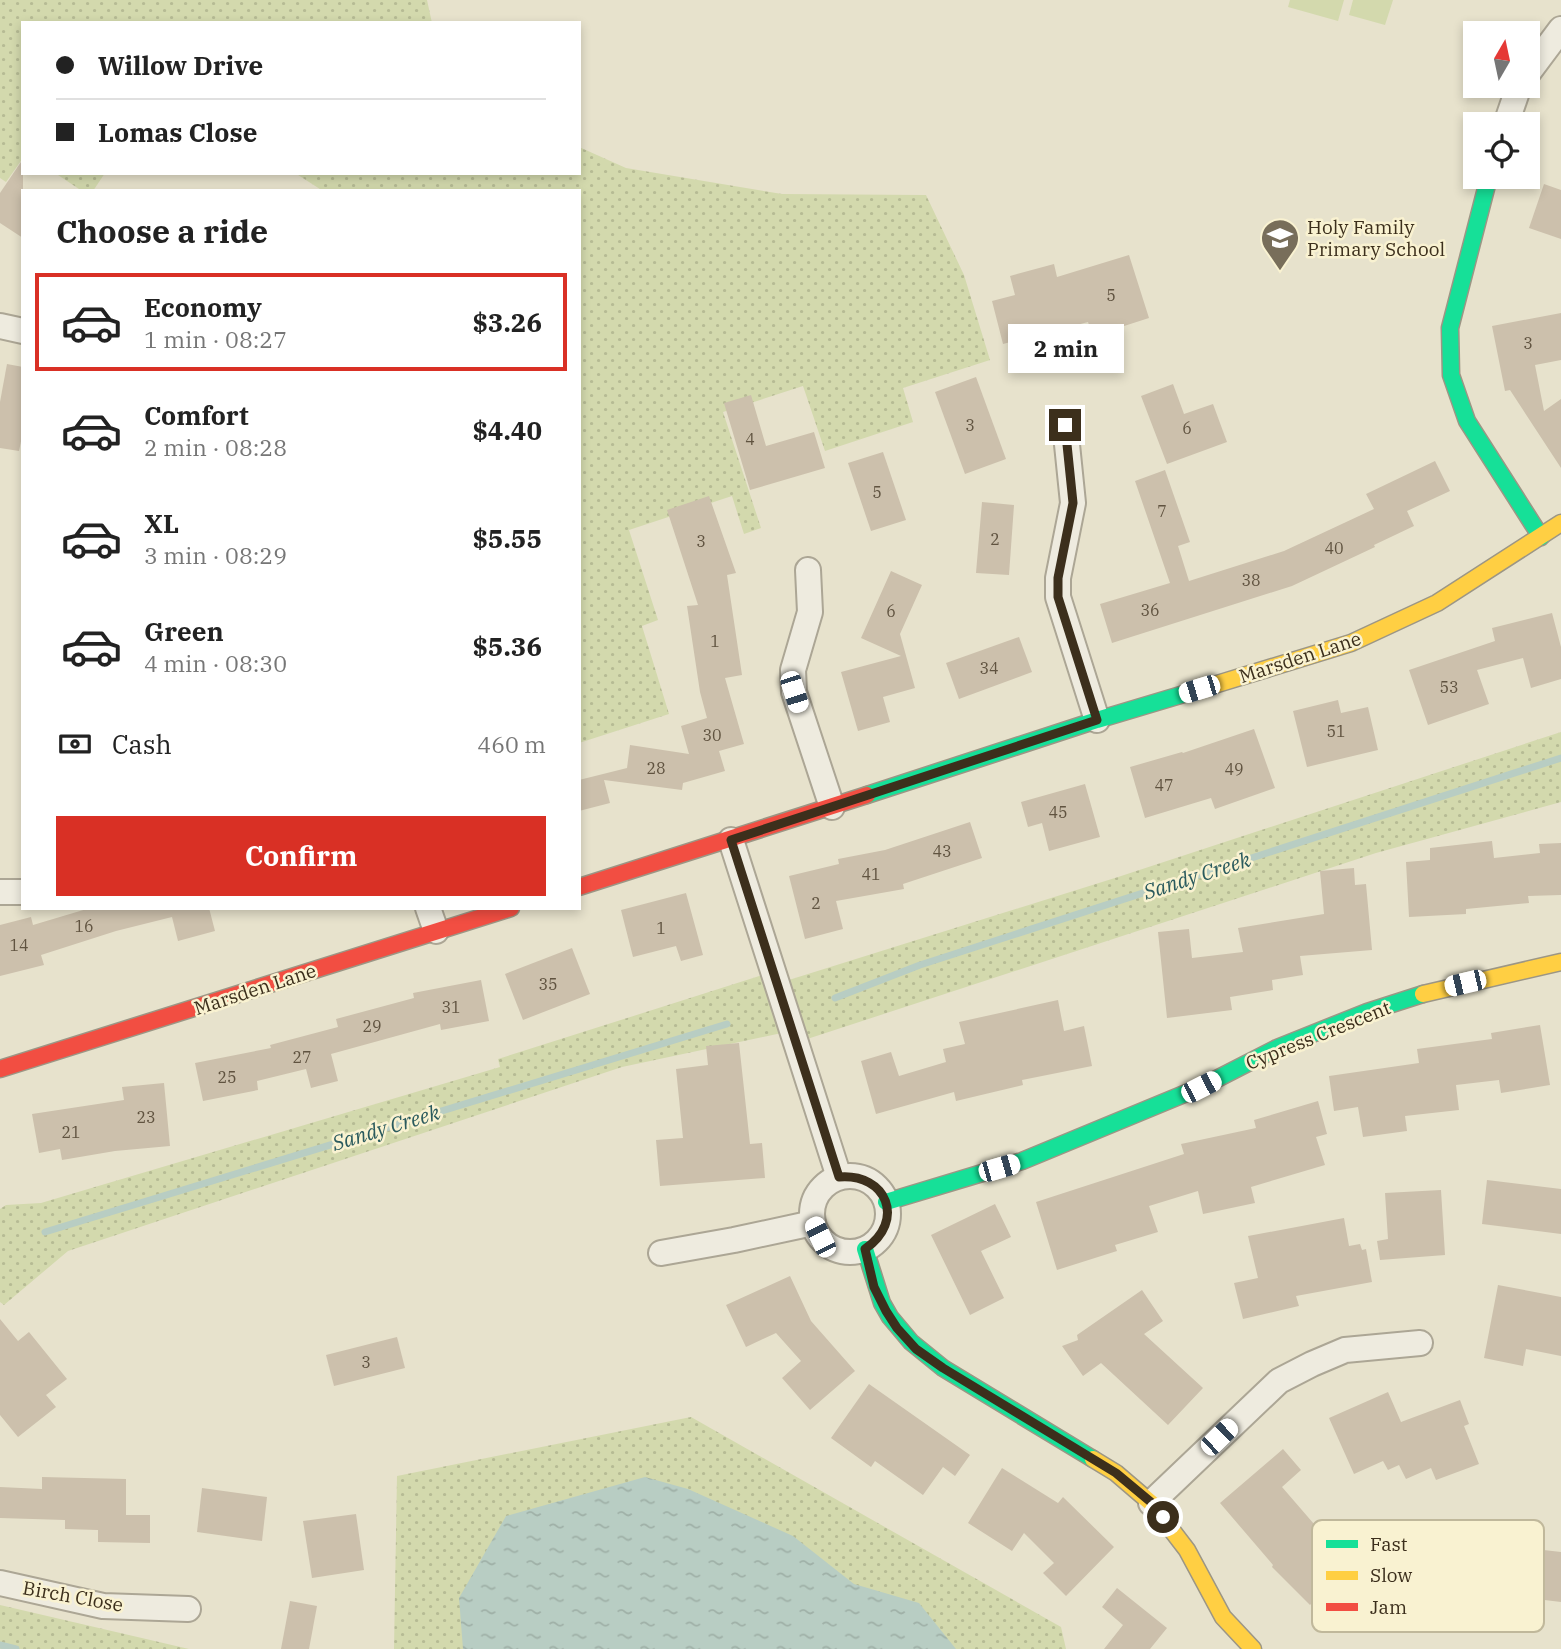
<!DOCTYPE html>
<html lang="en">
<head>
<meta charset="utf-8">
<style>
	:root { --surface:#fff; --page:#f2f2f2; --text:#222; --muted:#767676; --line:#e0e0e0; --accent:#d93025 }
	body { margin:0; font-family:"IBM Plex Serif",serif; background:var(--page); color:var(--text); height:100vh; display:flex; flex-direction:column; font-size:26px; white-space:nowrap }
	* { box-sizing:border-box; margin:0 }
	p { font-size:23px; color:var(--muted) }
	.icon { flex:none; width:38px; height:38px; fill:none; stroke:currentColor; stroke-width:2; stroke-linecap:round; stroke-linejoin:round }
	.map { position:relative; flex:1; overflow:hidden }
	.details { position:absolute; left:21px; top:189px; width:560px; height:721px; display:flex; flex-direction:column; background:var(--surface); border-radius:0px; box-shadow:0 4px 10px #0003 }
	.details>* { flex:none }
	.top-card { position:absolute; left:21px; top:21px; width:560px; height:154px; border-radius:0px; box-shadow:0 4px 10px #0003; display:grid; align-content:center; height:154px; padding:0 35px; background:var(--surface) }
	.needle { width:46px; rotate:9deg }
	.tools { position:absolute; left:1463px; top:21px; display:grid; gap:14px }
	.tools a { display:grid; place-items:center; width:77px; height:77px; border-radius:0px; background:var(--surface); box-shadow:0 4px 10px #0003; font-size:35px }
	.end { position:absolute; width:32px; height:32px; margin:-16px; border:9px solid #3c2f1c; background:#fff; box-shadow:0 0 0 4px #fff }
	.from { border-radius:50% }
	.bubble { position:absolute; height:49px; border-radius:0px; background:var(--surface); box-shadow:0 4px 10px #0003; font-size:23px; font-weight:700; line-height:49px; text-align:center }
	.car { position:absolute; width:21px; height:42px; margin:-21px -10px; border-radius:9px; box-shadow:0 0 5px 2px #0007; background:linear-gradient(#fff 24%,#345 0 40%,#fff 0 76%,#345 0 86%,#fff 0) }
	.top-card b { display:flex; align-items:center; gap:24px; height:66px; font-size:26px }
	.top-card b+b { border-top:2px solid var(--line) }
	.top-card i { width:18px; height:18px; background:var(--text) }
	ul { padding:0; list-style:none }
	li { display:flex; align-items:center; gap:21px; height:98px; margin:0 14px 10px; padding:0 21px; border:4px solid transparent; border-radius:0px }
	li div { flex:1 }
	li b { display:block; font-size:26px }
	li em { font-style:normal; font-weight:700 }
	li.current { border-color:var(--accent) }
	li>.icon { width:63px; height:63px; stroke-width:1.5 }
	h2 { padding:0 35px; font-size:32px; line-height:84px }
	.pay { display:flex; align-items:center; gap:18px; height:77px; padding:0 35px; font-size:26px }
	.pay p { margin-inline-start:auto }
	.button { display:flex; gap:14px; margin-top:auto; padding:14px 35px }
	.button a { flex:1; height:80px; border-radius:0px; background:var(--accent); color:#fff; font-size:28px; font-weight:700; line-height:80px; text-align:center }
	.map>svg:first-child { display:block }
	.green { fill:#d3d9ad }
	.park { fill:url(#park-dots) }
	.water { fill:url(#water-ripples) }
	.lines { fill:none; stroke-linecap:round; stroke-linejoin:round }
	.stream { stroke:#b8cdc3; stroke-width:7 }
	.building { fill:#ccc0ac }
	.street-casing { stroke:#aca695; stroke-width:28 }
	.fast-casing { stroke:#9c9685; stroke-width:19 }
	.slow-casing { stroke:#9c9685; stroke-width:19 }
	.jam-casing { stroke:#9c9685; stroke-width:19 }
	.street { stroke:#eeebdf; stroke-width:24 }
	.fast { stroke:#16e098; stroke-width:16 }
	.slow { stroke:#ffcf43; stroke-width:16 }
	.jam { stroke:#f24e42; stroke-width:16 }
	.route { stroke:#3c2f1c; stroke-width:9 }
	.labels { text-anchor:middle; stroke-width:5; stroke-linejoin:round; paint-order:stroke }
	.number-label { font-size:16px; fill:#605340 }
	.poi-label { font-size:19px; fill:#3c2f1c; stroke:#f9f2d1; text-anchor:start }
	.street-label { font-size:19px; fill:#3c2f1c; stroke:#f9f2d1 }
	.water-label { font-size:21px; font-style:italic; fill:#2a5a5d; stroke:#f9f2d1 }
	.key { fill:#f9f2d1; stroke:#c0b89b; stroke-width:2 }
	.key-label { font-size:19px; fill:#3c2f1c }
</style>
</head>
<body>
<div class="map">
<svg width="1561" height="1649" viewBox="0 0 1561 1649">
	<defs>
		<pattern id="park-dots" width="8" height="8" patternUnits="userSpaceOnUse" patternTransform="scale(1.75)"><rect width="8" height="8" fill="#d3d9ad"/><path d="M2 2h.1M6 6h.1" fill="none" stroke="#b6bb94" stroke-width="1.8" stroke-linecap="round"/></pattern>
		<pattern id="water-ripples" width="26" height="14" patternUnits="userSpaceOnUse" patternTransform="scale(1.75)"><rect width="26" height="14" fill="#b8cdc3"/><path d="M2 4q2-2 4 0t4 0M15 11q2-2 4 0t4 0" fill="none" stroke="#9fb0a7"/></pattern>
	</defs>
	<rect width="100%" height="100%" fill="#e7e2cc"/>
	<!-- green -->
	<g class="green">
		<polygon points="1290,0 1344,0 1338,21 1288,7"/>
		<polygon points="1353,0 1393,0 1385,25 1349,15"/>
	</g>
	<!-- park -->
	<g class="park">
		<polygon points="0,0 427,0 432,23 23,23 23,158 6,182 0,178"/>
		<polygon points="579,147 626,168 782,194 926,195 964,275 990,360 903,388 913,422 825,451 803,386 723,412 761,528 744,534 732,496 629,530 658,620 642,626 669,714 579,743 579,191 323,191 295,173 579,173"/>
		<polygon points="55,173 105,173 93,191 82,191"/>
		<polygon points="1561,732 1561,802 1376,853 795,1043 791,1031 622,1067 68,1251 4,1305 0,1302 0,1209 6,1205 41,1203 500,1067 498,1059 772,972 776,984 1118,877"/>
		<polygon points="691,1417 1061,1627 1066,1649 394,1649 397,1476"/>
		<polygon points="0,1605 189,1649 0,1649"/>
	</g>
	<!-- water -->
	<polygon class="water" points="645,1477 688,1489 793,1536 854,1584 919,1603 956,1649 463,1649 459,1598 506,1516"/>
	<g class="lines">
		<!-- stream -->
		<g class="stream">
			<polyline points="835,998 920,965 1561,758"/>
			<polyline points="45,1232 727,1024"/>
			<polyline points="0,1645 16,1649"/>
		</g>
	</g>
	<!-- building -->
	<g class="building">
		<polygon points="23,159 23,238 0,223 0,193"/>
		<polygon points="1544,184 1561,190 1561,239 1529,228"/>
		<polygon points="1129,255 1149,318 1093,336 1088,322 1003,344 992,301 1015,295 1010,276 1054,264 1057,277"/>
		<polygon points="1561,313 1561,360 1535,365 1544,411 1561,399 1561,468 1510,390 1505,391 1492,326"/>
		<polygon points="7,364 23,367 23,432 19,451 0,448 0,402"/>
		<polygon points="976,377 1006,459 965,474 935,392"/>
		<polygon points="1173,384 1184,414 1213,404 1227,442 1167,464 1141,396"/>
		<polygon points="751,395 766,446 814,432 825,468 750,490 724,403"/>
		<polygon points="883,452 906,520 871,531 848,463"/>
		<polygon points="1435,461 1450,491 1407,511 1414,526 1374,545 1375,547 1292,586 1112,643 1100,604 1170,583 1135,481 1165,470 1190,542 1178,546 1189,581 1284,551 1374,509 1366,494"/>
		<polygon points="709,496 736,573 727,575 742,675 725,678 744,744 719,751 725,771 683,783 682,790 604,780 610,803 579,811 579,780 627,768 630,745 689,754 681,726 707,718 700,692 687,606 698,605 667,510"/>
		<polygon points="982,502 1014,505 1009,575 976,573"/>
		<polygon points="891,571 922,585 900,634 915,688 883,697 890,722 858,731 841,672 901,656 861,638"/>
		<polygon points="1552,613 1561,647 1561,679 1531,688 1523,658 1477,670 1489,704 1428,725 1409,670 1495,641 1492,628"/>
		<polygon points="1019,637 1032,672 959,699 946,663"/>
		<polygon points="1338,700 1341,713 1368,707 1378,750 1307,767 1293,711"/>
		<polygon points="1254,729 1275,788 1215,809 1211,798 1145,818 1130,767 1182,752 1183,753"/>
		<polygon points="1085,784 1100,837 1049,851 1042,823 1028,827 1021,802"/>
		<polygon points="970,822 982,858 903,884 904,889 836,901 843,929 805,939 789,876 839,864 838,859 885,850"/>
		<polygon points="1492,841 1494,858 1540,853 1539,844 1561,843 1561,895 1528,896 1529,903 1466,909 1466,914 1409,917 1406,862 1430,860 1430,848"/>
		<polygon points="1354,868 1355,885 1366,884 1372,950 1300,956 1303,975 1272,980 1273,990 1230,997 1232,1010 1167,1018 1158,932 1189,929 1192,958 1243,952 1238,928 1324,914 1320,871"/>
		<polygon points="686,893 703,955 681,961 676,946 633,957 621,910"/>
		<polygon points="90,908 209,908 215,931 178,941 172,917 116,931 41,955 44,965 0,976 0,925 31,917 33,925"/>
		<polygon points="572,948 590,994 523,1020 505,974"/>
		<polygon points="481,980 489,1021 441,1030 440,1024 331,1054 338,1081 311,1088 306,1069 257,1081 258,1090 203,1101 195,1063 271,1048 270,1045 338,1027 336,1019 414,998 413,993"/>
		<polygon points="1058,1000 1064,1031 1084,1026 1092,1066 1022,1080 1023,1085 956,1101 954,1092 876,1114 861,1061 891,1052 899,1076 946,1062 943,1049 965,1044 959,1022"/>
		<polygon points="1540,1025 1550,1085 1501,1093 1499,1080 1456,1085 1459,1110 1405,1116 1407,1131 1363,1137 1358,1107 1334,1111 1329,1076 1419,1063 1417,1049 1492,1039 1491,1033"/>
		<polygon points="739,1043 750,1144 762,1143 765,1178 660,1186 656,1140 683,1138 676,1069 708,1065 706,1046"/>
		<polygon points="164,1083 170,1146 115,1151 62,1160 60,1149 39,1153 32,1114 124,1100 122,1087"/>
		<polygon points="1318,1101 1327,1134 1316,1137 1325,1165 1251,1187 1255,1203 1203,1214 1198,1191 1149,1206 1158,1232 1115,1245 1117,1251 1057,1270 1036,1202 1184,1154 1181,1144 1256,1128 1254,1120"/>
		<polygon points="1487,1180 1561,1189 1561,1234 1482,1224"/>
		<polygon points="1441,1190 1445,1255 1380,1260 1377,1241 1388,1239 1385,1193"/>
		<polygon points="995,1204 1011,1237 981,1251 1004,1298 970,1315 931,1235"/>
		<polygon points="1344,1218 1349,1246 1360,1244 1362,1250 1366,1249 1372,1282 1296,1296 1299,1306 1243,1319 1234,1283 1258,1278 1248,1236"/>
		<polygon points="790,1276 811,1321 855,1371 810,1410 782,1378 801,1361 776,1333 746,1347 726,1305"/>
		<polygon points="1498,1285 1561,1297 1561,1356 1526,1349 1523,1366 1484,1358"/>
		<polygon points="1142,1290 1163,1321 1144,1334 1203,1388 1168,1425 1101,1363 1083,1376 1062,1346 1078,1340 1077,1335"/>
		<polygon points="0,1319 18,1341 29,1332 67,1379 46,1395 56,1407 18,1437 0,1415"/>
		<polygon points="397,1337 405,1368 334,1386 326,1355"/>
		<polygon points="869,1384 970,1455 955,1476 943,1467 923,1495 875,1461 871,1467 831,1438"/>
		<polygon points="1388,1392 1401,1422 1460,1400 1469,1424 1464,1426 1479,1464 1436,1480 1431,1468 1406,1479 1399,1465 1388,1470 1383,1461 1354,1474 1329,1418"/>
		<polygon points="1283,1449 1301,1470 1282,1487 1314,1524 1316,1521 1341,1546 1317,1571 1330,1585 1310,1605 1272,1567 1273,1565 1220,1503"/>
		<polygon points="1002,1468 1058,1503 1063,1497 1114,1547 1066,1596 1043,1573 1054,1563 1024,1533 1012,1551 968,1523"/>
		<polygon points="42,1477 126,1479 126,1515 150,1515 150,1543 98,1542 98,1530 65,1529 65,1520 0,1518 0,1487 42,1489"/>
		<polygon points="202,1488 267,1497 262,1541 197,1532"/>
		<polygon points="356,1514 364,1570 312,1578 303,1521"/>
		<polygon points="1475,1542 1561,1552 1561,1602 1519,1597 1516,1617 1434,1607 1432,1623 1368,1615 1376,1546 1408,1550 1405,1576 1421,1577 1420,1588 1469,1595"/>
		<polygon points="1117,1588 1167,1628 1150,1649 1104,1649 1123,1625 1102,1607"/>
		<polygon points="290,1601 317,1606 309,1649 281,1649"/>
	</g>
	<g class="lines">
		<defs>
			<g id="street">
				<polyline points="1528,73 1561,29"/>
				<polyline points="1506,124 1519,86"/>
				<polyline points="0,326 23,331"/>
				<polyline points="1065,425 1073,503 1058,578 1058,597 1097,720"/>
				<polyline points="808,570 810,612 793,670 794,692 832,807"/>
				<polyline points="731,840 839,1177"/>
				<polyline points="0,892 23,892"/>
				<polyline points="428,908 436,931"/>
				<circle cx="850" cy="1214" r="38"/>
				<polyline points="661,1253 734,1240 813,1223"/>
				<polyline points="1151,1503 1279,1381 1312,1364 1345,1350 1420,1343"/>
				<polyline points="0,1583 103,1606 188,1609"/>
			</g>
			<g id="fast">
				<polyline points="1489,177 1450,328 1451,375 1467,421 1541,537"/>
				<polyline points="867,795 1097,720 1214,685"/>
				<polyline points="886,1202 1022,1161 1201,1087 1277,1048 1367,1012 1423,994"/>
				<polyline points="865,1249 882,1303 890,1317 911,1342 943,1368 1093,1459"/>
			</g>
			<g id="slow">
				<polyline points="1214,685 1351,643 1437,603 1561,523"/>
				<polyline points="1423,994 1561,962"/>
				<polyline points="1093,1459 1116,1473 1151,1503 1187,1550 1223,1617 1253,1649"/>
			</g>
			<g id="jam">
				<polyline points="579,887 867,795"/>
				<polyline points="0,1069 511,908"/>
			</g>
		</defs>
		<!-- street casing -->
		<use href="#street" class="street-casing"/>
		<!-- fast casing -->
		<use href="#fast" class="fast-casing"/>
		<!-- slow casing -->
		<use href="#slow" class="slow-casing"/>
		<!-- jam casing -->
		<use href="#jam" class="jam-casing"/>
		<!-- street -->
		<use href="#street" class="street"/>
		<!-- fast -->
		<use href="#fast" class="fast"/>
		<!-- slow -->
		<use href="#slow" class="slow"/>
		<!-- jam -->
		<use href="#jam" class="jam"/>
	</g>
	<g class="lines">
		<!-- route -->
		<path class="route" d="M1065,425l8,78 -15,75v19l39,123 -366,120 108,337c48,-4 67,44 26,72l9,38 12,24 11,17 19,21 27,19 173,105 36,30 11,14"/>
	</g>
	<!-- icons -->
	<defs>
		<symbol id="school-pin" viewBox="-11 -11 22 30"><path d="M0 17L-7.5 6A9.5 9.5 0 1 1 7.5 6Z" fill="#786e5a" stroke="#f9f2d1"/><path d="M0-5L7-2L0 1L-7-2ZM-4 1L0 2.5L4 1V4Q0 6-4 4Z" fill="#fff"/></symbol>
	</defs>
	<g fill-rule="evenodd">
		<use href="#school-pin" x="1258" y="216" width="44" height="60"/>
	</g>
	<g class="labels">
		<!-- number labels -->
		<g class="number-label">
			<text x="1111" y="301">5</text>
			<text x="1528" y="349">3</text>
			<text x="970" y="431">3</text>
			<text x="1187" y="434">6</text>
			<text x="750" y="445">4</text>
			<text x="877" y="498">5</text>
			<text x="1162" y="517">7</text>
			<text x="995" y="545">2</text>
			<text x="701" y="547">3</text>
			<text x="1334" y="554">40</text>
			<text x="1251" y="586">38</text>
			<text x="1150" y="616">36</text>
			<text x="891" y="617">6</text>
			<text x="715" y="647">1</text>
			<text x="989" y="674">34</text>
			<text x="1449" y="693">53</text>
			<text x="1336" y="737">51</text>
			<text x="712" y="741">30</text>
			<text x="656" y="774">28</text>
			<text x="1234" y="775">49</text>
			<text x="1164" y="791">47</text>
			<text x="1058" y="818">45</text>
			<text x="942" y="857">43</text>
			<text x="871" y="880">41</text>
			<text x="816" y="909">2</text>
			<text x="84" y="932">16</text>
			<text x="661" y="934">1</text>
			<text x="19" y="951">14</text>
			<text x="548" y="990">35</text>
			<text x="451" y="1013">31</text>
			<text x="372" y="1032">29</text>
			<text x="302" y="1063">27</text>
			<text x="227" y="1083">25</text>
			<text x="146" y="1123">23</text>
			<text x="71" y="1138">21</text>
			<text x="366" y="1368">3</text>
		</g>
		<!-- poi labels -->
		<g class="poi-label">
			<text x="1307" y="234">Holy Family<tspan x="1307" dy="22">Primary School</tspan></text>
		</g>
		<!-- street labels -->
		<g class="street-label">
			<text transform="translate(1300 657) rotate(-18)" y="7">Marsden Lane</text>
			<text transform="translate(255 989) rotate(-18)" y="7">Marsden Lane</text>
			<text transform="translate(1318 1035) rotate(-22)" y="7">Cypress Crescent</text>
			<text transform="translate(73 1596) rotate(10)" y="7">Birch Close</text>
		</g>
		<!-- water labels -->
		<g class="water-label">
			<text transform="translate(1197 876) rotate(-18)" y="7">Sandy Creek</text>
			<text transform="translate(386 1128) rotate(-17)" y="7">Sandy Creek</text>
		</g>
	</g>
	<!-- legend -->
	<rect x="1312" y="1520" width="232" height="112" rx="10" class="key"/>
	<rect x="1326" y="1540" width="32" height="8" fill="#16e098"/>
	<rect x="1326" y="1571" width="32" height="9" fill="#ffcf43"/>
	<rect x="1326" y="1603" width="32" height="8" fill="#f24e42"/>
	<g class="key-label">
		<text x="1370" y="1551">Fast</text>
		<text x="1370" y="1582">Slow</text>
		<text x="1370" y="1614">Jam</text>
	</g>
</svg>
<div class="tools">
<a><svg class="needle" viewBox="-14 -14 28 28"><path d="M0-13l5 13h-10z" fill="#e53935"/><path d="M0 13l5-13h-10z" fill="#767676"/></svg></a>
<a><svg class="icon" aria-label="locate" viewBox="0 0 24 24"><circle cx="12" cy="12" r="6"/><path d="M12 2v4M12 18v4M2 12h4M18 12h4"/></svg></a>
</div>
<i class="end from" style="left:1163px;top:1517px"></i>
<i class="end" style="left:1065px;top:425px"></i>
<div class="bubble" style="left:1008px;top:324px;width:116px">2 min</div>
<i class="car" style="left:1199px;top:689px;rotate:253deg"></i>
<i class="car" style="left:794px;top:692px;rotate:162deg"></i>
<i class="car" style="left:1465px;top:983px;rotate:257deg"></i>
<i class="car" style="left:1201px;top:1087px;rotate:63deg"></i>
<i class="car" style="left:999px;top:1168px;rotate:74deg"></i>
<i class="car" style="left:820px;top:1237px;rotate:334deg"></i>
<i class="car" style="left:1219px;top:1437px;rotate:46deg"></i>
<div class="top-card">
<b><i class="from"></i>Willow Drive</b>
<b><i></i>Lomas Close</b>
</div>
<section class="details">
<h2>Choose a ride</h2>
<ul>
<li class="current"><svg class="icon" aria-label="car" viewBox="0 0 24 24"><path d="M5 17H2v-5l4-1 3-4h7l3 4 3 1v5h-3M9 17h6M6 11h13"/><circle cx="7" cy="17" r="2"/><circle cx="17" cy="17" r="2"/></svg><div><b>Economy</b><p>1 min · 08:27</p></div><em>$3.26</em></li>
<li><svg class="icon" aria-label="car" viewBox="0 0 24 24"><path d="M5 17H2v-5l4-1 3-4h7l3 4 3 1v5h-3M9 17h6M6 11h13"/><circle cx="7" cy="17" r="2"/><circle cx="17" cy="17" r="2"/></svg><div><b>Comfort</b><p>2 min · 08:28</p></div><em>$4.40</em></li>
<li><svg class="icon" aria-label="car" viewBox="0 0 24 24"><path d="M5 17H2v-5l4-1 3-4h7l3 4 3 1v5h-3M9 17h6M6 11h13"/><circle cx="7" cy="17" r="2"/><circle cx="17" cy="17" r="2"/></svg><div><b>XL</b><p>3 min · 08:29</p></div><em>$5.55</em></li>
<li><svg class="icon" aria-label="car" viewBox="0 0 24 24"><path d="M5 17H2v-5l4-1 3-4h7l3 4 3 1v5h-3M9 17h6M6 11h13"/><circle cx="7" cy="17" r="2"/><circle cx="17" cy="17" r="2"/></svg><div><b>Green</b><p>4 min · 08:30</p></div><em>$5.36</em></li>
</ul>
<div class="pay"><svg class="icon" aria-label="cash" viewBox="0 0 24 24"><path d="M3 7h18v10H3z"/><circle cx="12" cy="12" r="2"/></svg>Cash<p>460 m</p></div>
<div class="button"><a>Confirm</a></div>
</section>
</div>
</body>
</html>
